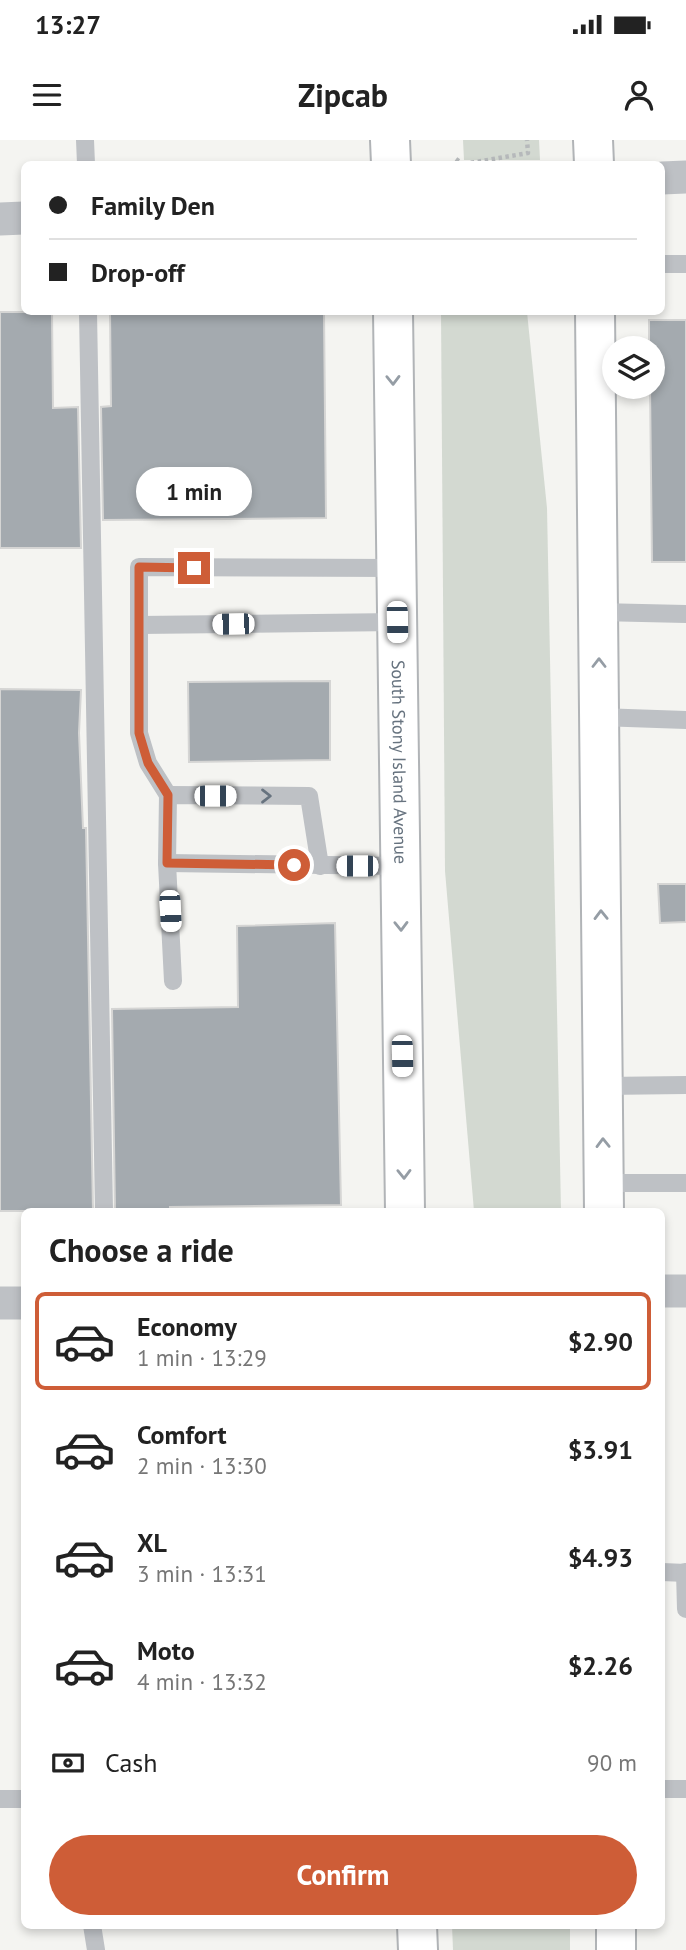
<!DOCTYPE html>
<html lang="en">
<head>
<meta charset="utf-8">
<style>
	:root { --surface:#fff; --page:#f6f6f6; --text:#222; --muted:#767676; --line:#e0e0e0; --accent:#ce5d37 }
	body { margin:0; font-family:"PT Sans",sans-serif; background:var(--page); color:var(--text); height:100vh; display:flex; flex-direction:column; font-size:26px; white-space:nowrap }
	* { box-sizing:border-box; margin:0 }
	p { font-size:23px; color:var(--muted) }
	.icon { flex:none; width:38px; height:38px; fill:none; stroke:currentColor; stroke-width:2; stroke-linecap:round; stroke-linejoin:round }
	.map { position:relative; flex:1; overflow:hidden }
	.details { position:absolute; left:21px; top:1068px; width:644px; height:721px; display:flex; flex-direction:column; background:var(--surface); border-radius:10px; box-shadow:0 4px 10px #0003 }
	.details>* { flex:none }
	.guide { position:absolute; left:21px; top:21px; width:644px; height:154px; border-radius:10px; box-shadow:0 4px 10px #0003; display:grid; align-content:center; height:154px; padding:0 28px; background:var(--surface) }
	.controls { position:absolute; left:602px; top:196px; display:grid; gap:14px }
	.controls a { display:grid; place-items:center; width:63px; height:63px; border-radius:50%; background:var(--surface); box-shadow:0 4px 10px #0003; font-size:35px }
	.end { position:absolute; width:32px; height:32px; margin:-16px; border:9px solid #ce5d37; background:#fff; box-shadow:0 0 0 4px #fff }
	.from { border-radius:50% }
	.bubble { position:absolute; height:49px; border-radius:24px; background:var(--surface); box-shadow:0 4px 10px #0003; font-size:23px; font-weight:700; line-height:49px; text-align:center }
	.car { position:absolute; width:21px; height:42px; margin:-21px -10px; border-radius:9px; box-shadow:0 0 5px 2px #0007; background:linear-gradient(#fff 24%,#345 0 40%,#fff 0 76%,#345 0 86%,#fff 0) }
	.guide b { display:flex; align-items:center; gap:24px; height:66px; font-size:26px }
	.guide b+b { border-top:2px solid var(--line) }
	.guide i { width:18px; height:18px; background:var(--text) }
	ul { padding:0; list-style:none }
	li { display:flex; align-items:center; gap:21px; height:98px; margin:0 14px 10px; padding:0 14px; border:4px solid transparent; border-radius:10px }
	li div { flex:1 }
	li b { display:block; font-size:26px }
	li em { font-style:normal; font-weight:700 }
	li.current { border-color:var(--accent) }
	li>.icon { width:63px; height:63px; stroke-width:1.5 }
	h2 { padding:0 28px; font-size:32px; line-height:84px }
	.pay { display:flex; align-items:center; gap:18px; height:77px; padding:0 28px; font-size:26px }
	.pay p { margin-inline-start:auto }
	.cta { display:flex; gap:14px; margin-top:auto; padding:14px 28px }
	.cta a { flex:1; height:80px; border-radius:42px; background:var(--accent); color:#fff; font-size:28px; font-weight:700; line-height:80px; text-align:center }
	.status { display:flex; justify-content:space-between; align-items:center; height:49px; padding:0 35px; background:var(--surface); direction:ltr }
	.status svg { height:19px; fill:currentColor }
	header { display:flex; justify-content:space-between; align-items:center; height:91px; padding:0 28px; background:var(--surface); font-size:32px; font-weight:700 }
	.map>svg:first-child { display:block }
	.green { fill:#d3d9d1 }
	.building { fill:#a4aaaf; stroke:#d5d5d4; stroke-width:2 }
	.lines { fill:none; stroke-linecap:round; stroke-linejoin:round }
	.trunk-casing { stroke:#b1b4b7; stroke-width:42 }
	.path { stroke:#b6b9bb; stroke-width:4.5; stroke-dasharray:3.5 3.5; stroke-linecap:butt }
	.service { stroke:#bec1c5; stroke-width:18 }
	.minor { stroke:#bec1c5; stroke-width:33 }
	.trunk { stroke:#fff; stroke-width:38 }
	.oneway { stroke:#959da5 }
	.oneway2 { stroke:#67737f }
	.route { stroke:#ce5d37; stroke-width:9 }
	.labels { text-anchor:middle; stroke-width:7; stroke-linejoin:round; paint-order:stroke }
	.street-label { font-size:18px; fill:#67737f; stroke:#fff }
</style>
</head>
<body>
<div class="status"><b>13:27</b><svg viewBox="0 0 49 12"><path d="M0 12V9h3v3zM5 12V6h3v6zM10 12V3h3v9zM15 12V0h3v12zM26 1h20v11H26zM47 4h2v5h-2z"/></svg></div>
<header><svg class="icon" aria-label="menu" viewBox="0 0 24 24"><path d="M4 6h16M4 12h16M4 18h16"/></svg>Zipcab<svg class="icon" aria-label="person" viewBox="0 0 24 24"><circle cx="12" cy="8" r="4"/><path d="M4 21q1-7 8-7t8 7"/></svg></header>
<div class="map">
<svg width="686" height="1810" viewBox="0 0 686 1810">
	<rect width="100%" height="100%" fill="#f4f4f1"/>
	<!-- green -->
	<g class="green">
		<polygon points="463,0 539,0 540,20 464,20"/>
		<polygon points="441,172 527,172 547,368 561,1071 474,1071 445,731"/>
		<polygon points="452,1785 570,1785 570,1810 453,1810"/>
	</g>
	<!-- building -->
	<g class="building">
		<polygon points="0,172 52,172 53,268 78,267 81,408 0,408"/>
		<polygon points="110,172 324,172 326,378 103,380 101,267 111,266"/>
		<polygon points="649,180 686,180 686,422 652,422 650,247 653,247 653,208 649,208"/>
		<polygon points="330,541 330,620 189,622 188,542"/>
		<polygon points="0,549 81,550 79,593 83,688 86,688 93,1071 0,1071"/>
		<polygon points="658,744 686,744 686,782 660,783"/>
		<polygon points="335,783 341,1065 170,1067 170,1071 115,1071 112,869 238,867 237,786"/>
	</g>
	<g class="lines">
		<defs>
			<g id="trunk">
				<polyline points="390,0 391,24"/>
				<polyline points="593,0 594,24"/>
				<path id="s1" d="M393,172l12,899"/>
				<polyline points="595,172 604,1071"/>
				<polyline points="417,1785 418,1810"/>
				<polyline points="616,1785 616,1810"/>
			</g>
		</defs>
		<!-- trunk casing -->
		<use href="#trunk" class="trunk-casing"/>
		<!-- path -->
		<g class="path">
			<polyline points="456,19 463,24"/>
			<polyline points="464,24 528,13 527,0"/>
		</g>
		<!-- service -->
		<g class="service">
			<polyline points="85,0 86,24"/>
			<polyline points="662,124 686,124"/>
			<polyline points="88,172 104,1071"/>
			<polyline points="396,428 139,427 139,485 397,482"/>
			<polyline points="598,472 686,474"/>
			<polyline points="139,485 139,593 148,623 168,655"/>
			<polyline points="599,577 686,580"/>
			<polyline points="167,723 400,726"/>
			<polyline points="173,841 167,723 168,655 309,656 320,726"/>
			<polyline points="603,946 686,945"/>
			<polyline points="603,1043 686,1043"/>
			<polyline points="662,1432 686,1433"/>
			<polyline points="685,1432 686,1469"/>
			<polyline points="662,1649 686,1649"/>
			<polyline points="0,1659 24,1659"/>
			<polyline points="92,1785 96,1810"/>
		</g>
		<!-- minor -->
		<g class="minor">
			<polyline points="662,38 686,37"/>
			<polyline points="0,79 24,78"/>
			<polyline points="662,1151 686,1151"/>
			<polyline points="0,1163 24,1163"/>
		</g>
		<!-- trunk -->
		<use href="#trunk" class="trunk"/>
	</g>
	<!-- one-way arrows -->
	<defs><path id="oneway-chevron" d="M-2-3.5L2.5 0L-2 3.5" fill="none" stroke-width="1.6" stroke-linecap="round" stroke-linejoin="round" transform="scale(1.75)"/></defs>
	<g class="oneway">
		<use href="#oneway-chevron" transform="translate(393 240) rotate(89)"/>
		<use href="#oneway-chevron" transform="translate(599 523) rotate(-90)"/>
		<use href="#oneway-chevron" transform="translate(601 775) rotate(-91)"/>
		<use href="#oneway-chevron" transform="translate(401 786) rotate(89)"/>
		<use href="#oneway-chevron" transform="translate(603 1003) rotate(-91)"/>
		<use href="#oneway-chevron" transform="translate(404 1034) rotate(89)"/>
	</g>
	<use class="oneway2" href="#oneway-chevron" transform="translate(266 656)"/>
	<g class="lines">
		<!-- route -->
		<polyline class="route" points="194,428 139,427 139,593 148,623 168,655 167,723 294,725"/>
	</g>
	<g class="labels">
		<!-- street labels -->
		<g class="street-label">
			<text dy="6" stroke="none"><textPath href="#s1" startOffset="450">South Stony Island Avenue</textPath></text>
		</g>
	</g>
</svg>
<div class="controls">
<a><svg class="icon" aria-label="layers" viewBox="0 0 24 24"><path d="M12 4l9 5-9 5-9-5zM3 14l9 5 9-5"/></svg></a>
</div>
<i class="end from" style="left:294px;top:725px"></i>
<i class="end" style="left:194px;top:428px"></i>
<div class="bubble" style="left:136px;top:327px;width:116px">1 min</div>
<i class="car" style="left:397px;top:482px;rotate:179deg"></i>
<i class="car" style="left:233px;top:484px;rotate:269deg"></i>
<i class="car" style="left:215px;top:656px;rotate:90deg"></i>
<i class="car" style="left:357px;top:726px;rotate:270deg"></i>
<i class="car" style="left:170px;top:771px;rotate:177deg"></i>
<i class="car" style="left:402px;top:916px;rotate:179deg"></i>
<div class="guide">
<b><i class="from"></i>Family Den</b>
<b><i></i>Drop-off</b>
</div>
<section class="details">
<h2>Choose a ride</h2>
<ul>
<li class="current"><svg class="icon" aria-label="car" viewBox="0 0 24 24"><path d="M5 17H2v-5l4-1 3-4h7l3 4 3 1v5h-3M9 17h6M6 11h13"/><circle cx="7" cy="17" r="2"/><circle cx="17" cy="17" r="2"/></svg><div><b>Economy</b><p>1 min · 13:29</p></div><em>$2.90</em></li>
<li><svg class="icon" aria-label="car" viewBox="0 0 24 24"><path d="M5 17H2v-5l4-1 3-4h7l3 4 3 1v5h-3M9 17h6M6 11h13"/><circle cx="7" cy="17" r="2"/><circle cx="17" cy="17" r="2"/></svg><div><b>Comfort</b><p>2 min · 13:30</p></div><em>$3.91</em></li>
<li><svg class="icon" aria-label="car" viewBox="0 0 24 24"><path d="M5 17H2v-5l4-1 3-4h7l3 4 3 1v5h-3M9 17h6M6 11h13"/><circle cx="7" cy="17" r="2"/><circle cx="17" cy="17" r="2"/></svg><div><b>XL</b><p>3 min · 13:31</p></div><em>$4.93</em></li>
<li><svg class="icon" aria-label="car" viewBox="0 0 24 24"><path d="M5 17H2v-5l4-1 3-4h7l3 4 3 1v5h-3M9 17h6M6 11h13"/><circle cx="7" cy="17" r="2"/><circle cx="17" cy="17" r="2"/></svg><div><b>Moto</b><p>4 min · 13:32</p></div><em>$2.26</em></li>
</ul>
<div class="pay"><svg class="icon" aria-label="cash" viewBox="0 0 24 24"><path d="M3 7h18v10H3z"/><circle cx="12" cy="12" r="2"/></svg>Cash<p>90 m</p></div>
<div class="cta"><a>Confirm</a></div>
</section>
</div>
</body>
</html>
